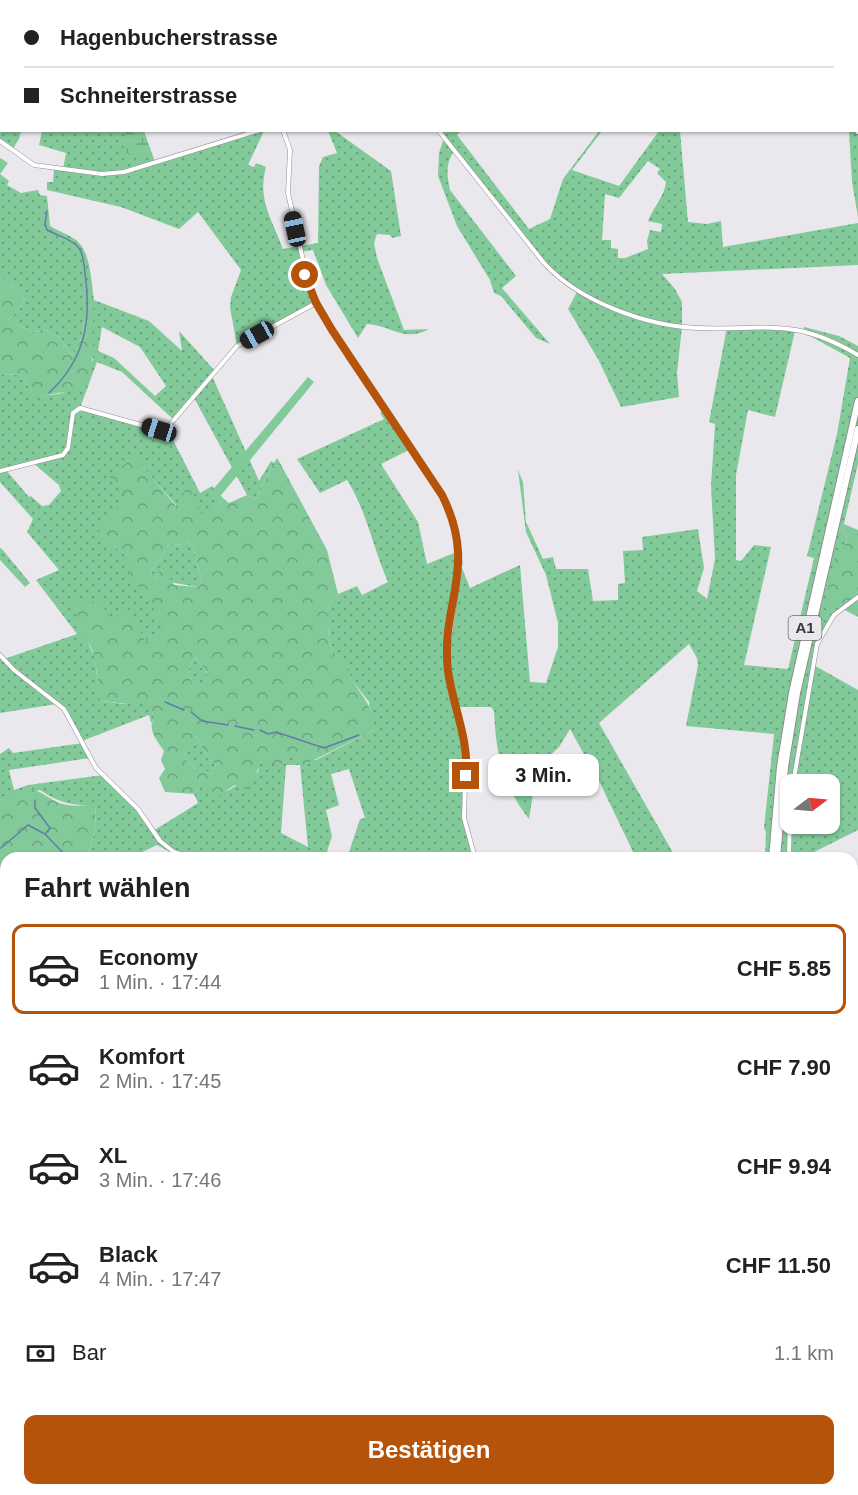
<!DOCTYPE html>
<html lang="de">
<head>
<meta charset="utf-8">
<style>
	:root { --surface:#fff; --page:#f6f6f6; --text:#222; --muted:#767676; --line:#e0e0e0; --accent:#b45309 }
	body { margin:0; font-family:Helvetica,sans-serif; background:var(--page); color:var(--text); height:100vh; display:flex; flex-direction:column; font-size:22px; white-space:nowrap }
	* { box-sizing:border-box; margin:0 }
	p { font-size:20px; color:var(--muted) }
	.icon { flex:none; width:33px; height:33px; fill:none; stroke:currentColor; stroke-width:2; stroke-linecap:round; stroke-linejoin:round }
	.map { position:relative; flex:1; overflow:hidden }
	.details { position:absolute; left:0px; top:852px; width:858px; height:644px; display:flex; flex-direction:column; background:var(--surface); border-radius:18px 18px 0 0; box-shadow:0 2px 4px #0004 }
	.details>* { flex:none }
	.guide { position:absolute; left:0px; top:0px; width:858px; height:132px; box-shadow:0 2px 4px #0004; display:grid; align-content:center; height:132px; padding:0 24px; background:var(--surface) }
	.needle { width:39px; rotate:74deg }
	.controls { position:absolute; left:780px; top:774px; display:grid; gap:12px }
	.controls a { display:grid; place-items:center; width:60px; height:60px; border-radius:12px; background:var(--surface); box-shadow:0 2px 4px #0004; font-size:30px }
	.end { position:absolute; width:27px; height:27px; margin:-14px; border:8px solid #b45309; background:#fff; box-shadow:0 0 0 3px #fff }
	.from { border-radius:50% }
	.bubble { position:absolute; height:42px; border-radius:12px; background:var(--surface); box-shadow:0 2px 4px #0004; font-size:20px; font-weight:700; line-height:42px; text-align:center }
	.car { position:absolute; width:18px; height:36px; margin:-18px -9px; border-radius:8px; box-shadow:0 0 4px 2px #0007; background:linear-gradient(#222 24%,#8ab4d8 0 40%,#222 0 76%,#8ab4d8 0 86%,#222 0) }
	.guide b { display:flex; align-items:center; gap:21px; height:57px; font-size:22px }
	.guide b+b { border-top:2px solid var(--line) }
	.guide i { width:15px; height:15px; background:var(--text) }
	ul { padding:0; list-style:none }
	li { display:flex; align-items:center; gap:18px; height:90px; margin:0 12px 9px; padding:0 12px; border:3px solid transparent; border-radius:12px }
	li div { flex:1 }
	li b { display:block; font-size:22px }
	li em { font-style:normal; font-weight:700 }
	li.on { border-color:var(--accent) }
	li>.icon { width:54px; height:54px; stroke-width:1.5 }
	h2 { padding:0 24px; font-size:27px; line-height:72px }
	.pay { display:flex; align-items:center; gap:15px; height:66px; padding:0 24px; font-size:22px }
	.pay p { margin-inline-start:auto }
	.button { display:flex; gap:12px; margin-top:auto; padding:12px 24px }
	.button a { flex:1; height:69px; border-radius:12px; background:var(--accent); color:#fff; font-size:24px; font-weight:700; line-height:69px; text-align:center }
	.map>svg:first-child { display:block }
	.grass { fill:url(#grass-dots); fill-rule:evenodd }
	.forest { fill:url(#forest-crowns); fill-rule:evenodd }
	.wetland { fill:url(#wetland-marsh) }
	.pitch { fill:#82ca9a }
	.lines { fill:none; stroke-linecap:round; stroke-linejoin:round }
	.stream { stroke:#627da8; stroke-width:1.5 }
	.tertiary-casing { stroke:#908e92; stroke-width:5 }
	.motorway-casing { stroke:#908e92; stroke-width:8 }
	.tertiary { stroke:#fff; stroke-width:4 }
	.motorway { stroke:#fff; stroke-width:6 }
	.route { stroke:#b45309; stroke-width:8 }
	.labels { text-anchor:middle; stroke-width:5; stroke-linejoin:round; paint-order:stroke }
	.shield { fill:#eae8ed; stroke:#6d6c6e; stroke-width:1.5 }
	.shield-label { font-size:15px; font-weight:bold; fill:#373738 }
</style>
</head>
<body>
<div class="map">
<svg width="858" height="1495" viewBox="0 0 858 1495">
	<defs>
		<pattern id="grass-dots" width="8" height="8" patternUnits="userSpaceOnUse" patternTransform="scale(1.5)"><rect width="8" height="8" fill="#82ca9a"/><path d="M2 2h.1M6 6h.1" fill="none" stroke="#6ba57f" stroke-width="1.8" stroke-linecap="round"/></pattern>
		<pattern id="forest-crowns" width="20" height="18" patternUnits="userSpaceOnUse" patternTransform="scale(1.5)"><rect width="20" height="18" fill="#82ca9a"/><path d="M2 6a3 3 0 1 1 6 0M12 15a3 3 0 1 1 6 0" fill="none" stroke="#6ba57f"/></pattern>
		<pattern id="wetland-marsh" width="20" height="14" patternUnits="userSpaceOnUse" patternTransform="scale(1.5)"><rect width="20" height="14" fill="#82ca9a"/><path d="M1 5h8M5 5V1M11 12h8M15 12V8" fill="none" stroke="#6ba57f"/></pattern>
	</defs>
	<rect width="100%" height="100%" fill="#eae8ed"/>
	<!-- grass -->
	<g class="grass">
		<polygon points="140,0 437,0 439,1 141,2"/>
		<polygon points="857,76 858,82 858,217 852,182 849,131 856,130"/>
		<polygon points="0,123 2,130 21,131 19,139 12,150 0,141"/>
		<path d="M42,131h102l11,31 109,-31 -16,34 6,2 2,-4 10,4c-9,33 6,52 17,82l35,-6 1,-77 4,-9 14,-4 -9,-22h7l56,40 10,65 -9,2 -2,-3 -13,-1 -3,9 3,15 27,72 25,-1c-26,14 -38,-4 -62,-5l-9,14 -32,-53 -13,-35 -12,2 4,23 11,28 -79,43 -7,-39 1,-10 10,-27 -43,-58 -19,17 -58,-22 -74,-17v-8h6l1,-14 9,1 3,-16 -27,-8z"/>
		<path d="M438,131h23l-4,4 72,94 21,-10 13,-40 36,-48h3l-30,39 47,16 40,-55h21l8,91 19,2 14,-3 2,26 135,-24v42l-196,9 13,15 7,13v25l-5,46 2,24 -58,10 -23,-48 -30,-50 10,-19 -26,-18 -97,-122c-10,13 -8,25 -5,40l66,86 -14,12 48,56 -14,-6 -35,-42 -7,-3 -4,-13 -33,-54 -19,-50 1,-23 5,-15zM648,161l12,8 -3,4 9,9c-1,13 -13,26 -18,39l14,3 -1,8 -11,-2 -3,11 1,8 -23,9h-7v-9l-7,-1v-8h-9l3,-46 14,4z"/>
		<path d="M0,158l8,5 -8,11 9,7 -2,4 14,8 17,-3 2,5 7,1 3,30c8,5 18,8 26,14 15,12 15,41 18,60l55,21 33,30 -3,-20 36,40 -3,5 47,105 12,-20 3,2 3,-5 3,5 -8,3 -16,33 -9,-4 -53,-97 -19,23 -53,-49 -25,-10 -17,46 79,22 8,-2 33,65 12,-7 11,12 -19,22 -16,-34 -11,20 -42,-48 -10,39 -28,38 33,22 35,71 -20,13 -58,-2 8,20 5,42 24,3 25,-4 5,18 -3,5 -2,-8 -67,26 -12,-24 -13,-13 -57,9v-58l4,4 73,-25 -41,-54 23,-10 -32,-38 6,-13 -33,-37v-108l20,1 9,11 4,10 26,-2 17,-6 17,-28 -6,-49 -6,28 -9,18 -12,-19 -15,-9 -12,3 -25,-12 10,-9 7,-12 -25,-23zM102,327l38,20 26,39 -11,10 -41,-38 -16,-7zM33,463l26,22 2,6 -12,14 -7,1 -11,-10 -2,1 -23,-27z"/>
		<path d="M727,327l76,3 1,-3 35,9 19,10v118l-16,68 4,1 1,7 -5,11 -1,57 -20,25 -9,31 46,26v140l-56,28h-37l1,-26 -2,-4 10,-94 -88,-8 12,-61 -1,-7 -8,-14 -90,79 77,135h-40l-35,-73 -31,-56 -11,18 -22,21 -8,51c-27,-34 -33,-66 -35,-108l-3,-4h-33l8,42 -2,69 11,40h-128l13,-39 5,-1 -16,-49 -18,5 8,31 -13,5 6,26 -7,22h-144l-24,-13 -21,10 4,3h-52l7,-30 1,-23c-23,1 -37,-2 -56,-15l-40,10v-46l9,-6 4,5 70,-10 7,15 -81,12 5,20 14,-5 75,-10 31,29 19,27 45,-28 -4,-9 5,-7h9l1,10 20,-7 29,-18 1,-8h23l8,-7 26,3 58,-30 -5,-28 -19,-24 -1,-8c-23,-22 -21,-33 -21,-64l10,-12 19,-8 5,9 26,-13c-15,-34 -21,-70 -41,-102l-27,13 -23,-34 87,-40 -4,-6 5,-3 26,39 -30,15 37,58 9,42 32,-13 1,12 10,25 50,-23 10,117 16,1 12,-36v-24l-12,-48 -20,-43 -8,-62 5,12 3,40 17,37 10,-2 3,12h32l5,32 25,-1v-16l7,-1 -2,-32 20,-1 -1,-13 56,-8 6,39 -7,23 10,8 8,-40 -4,-73 4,-62 -6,-2zM795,331l17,6 38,21 -13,76 -30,122 7,2 -26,111 -44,-4 27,-118 -17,-2 -13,16 -5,-1v-85l12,-65 27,7zM286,765h14l8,82 -27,-14zM790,784h40v40h-40z"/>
		<polygon points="188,542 193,547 202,581 198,587 157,580 151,572 170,543 178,545"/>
		<polygon points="0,548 2,549 30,583 25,587 0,560"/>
		<path d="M196,658l12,15 -4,11 -11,3c-6,-13 -7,-18 3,-29z"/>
		<path d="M196,736l11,21 9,8 -4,9 -8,-4h-8l-11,-11c1,-11 2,-17 11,-23z"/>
		<polygon points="852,1068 858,1086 858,1190 852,1189"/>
		<polygon points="0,1076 6,1076 6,1174 0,1180"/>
		<polygon points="858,1296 858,1340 852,1339 852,1301"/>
		<polygon points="0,1414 6,1423 6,1490 37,1491 37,1495 0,1495"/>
		<polygon points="53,1490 66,1490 66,1492 71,1490 149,1490 144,1495 53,1495"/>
		<polygon points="363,1490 418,1490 419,1495 361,1495"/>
	</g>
	<!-- forest -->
	<g class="forest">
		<path d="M0,276l25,23 -7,12 -10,9 25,12 12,-3 15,9 12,19 9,-18 6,-28 6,-4c-1,26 6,63 -14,83l-46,7 -4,-11 -9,-11 -20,-1z"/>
		<path d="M135,457l41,49 12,-21 16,34 19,-21 6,5 18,-8 9,4 16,-33 8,-3 47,87 11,44 -10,12c0,31 -2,42 22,64 1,20 25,29 24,60l-70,35 -14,-8 -8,7h-22l-11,27 -14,-6 -17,11 -9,2 -2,-11h-8l-5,7 -29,-2 -6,-14 6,-9 -4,-9 3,-9c-7,-10 -17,-22 -10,-33l-5,-17 -12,4 -37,-4c-4,-21 -1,-55 -20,-67l-6,-33 27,1 9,17 20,-10 15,32 19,-13 -13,-24 -26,-37 5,-10 -34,-22 29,-38 -16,-21zM188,542l5,5 9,34 -4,6 -24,-2 -9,-16 -7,3 -2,7 -5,-7 19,-29 8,2zM196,658l12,15 -4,10 -10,4c-7,-12 -8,-18 2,-29zM196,736l11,21 9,8 -4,9 -8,-4h-8l-11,-11c1,-10 2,-17 11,-23z"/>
		<polygon points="844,524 858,530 858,617 841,608 832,607 826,597 836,553 842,551 847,540 846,533 842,532"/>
		<path d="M27,788c13,2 18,8 30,14 11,5 26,4 39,2l-1,24 -7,30h-82v218h-6v-276z"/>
		<polygon points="858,911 858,1086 852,1068 854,1019 852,1012 852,912"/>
		<polygon points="6,1174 6,1304 0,1300 0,1178"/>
		<polygon points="852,1364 858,1366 858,1479 852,1482"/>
		<polygon points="195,1490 273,1490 264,1495 195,1495"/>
		<path d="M747,1490h81c-22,5 -61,5 -81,0z"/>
	</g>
	<!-- wetland -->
	<polygon class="wetland" points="125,131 144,132 152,155 123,153"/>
	<!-- pitch -->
	<polygon class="pitch" points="308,377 314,382 218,499 210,493"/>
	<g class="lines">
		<!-- stream -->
		<g class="stream">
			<polyline points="0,77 2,78"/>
			<path d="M47,211l-2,13 2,6c11,6 23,8 31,17 6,6 6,19 7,26 7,50 -1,87 -36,120"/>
			<polyline points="165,702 184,710"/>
			<polyline points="191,712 202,721 228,725"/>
			<polyline points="235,726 254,730"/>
			<polyline points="260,730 268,734 276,732 324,748 359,735"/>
			<polyline points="35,800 35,808 50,828 46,833"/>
			<polyline points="1,848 28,825 45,834 68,858"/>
			<polyline points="0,993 6,994"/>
		</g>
		<defs>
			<g id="tertiary">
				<polyline points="265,0 265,2"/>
				<polyline points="417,2 417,0"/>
				<polyline points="283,130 290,150 288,193 309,287 348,357 442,495 454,521 460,563 448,649 448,672 466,749 464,818 475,858"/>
				<path d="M438,130l106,133c36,39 102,63 154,65 69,3 94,-12 160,27"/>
				<polyline points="0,141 34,165 102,174 124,172 260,130"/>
				<polyline points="0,471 63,455 68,448 73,413 80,408 159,430 167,428 237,346 316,303"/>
				<polyline points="0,655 14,670 64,709 96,768 138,809 160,841 174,852 193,858"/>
				<polyline points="793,784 817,644 834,615 858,597"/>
				<polyline points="789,858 790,812"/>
				<polyline points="852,1339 858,1340"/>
				<polyline points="0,1414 5,1423"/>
			</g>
			<g id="motorway">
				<polyline points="824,0 824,2"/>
				<polyline points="829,0 830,2"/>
				<polyline points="856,99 858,106"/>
				<polyline points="856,124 858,131"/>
				<polyline points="772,858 780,767 792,693 858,401"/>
				<polyline points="777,858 785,767 797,693 858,429"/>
				<polyline points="489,1495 492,1490"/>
				<polyline points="494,1495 498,1490"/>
			</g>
		</defs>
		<!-- tertiary casing -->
		<use href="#tertiary" class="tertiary-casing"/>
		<!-- motorway casing -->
		<use href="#motorway" class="motorway-casing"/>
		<!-- tertiary -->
		<use href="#tertiary" class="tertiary"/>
		<!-- motorway -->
		<use href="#motorway" class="motorway"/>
	</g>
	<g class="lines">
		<!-- route -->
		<path class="route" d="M305,275l11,28 16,27 110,165c37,74 -2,107 6,176 5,36 21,67 18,105"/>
	</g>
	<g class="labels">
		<!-- shield labels -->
		<rect class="shield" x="788.5" y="616" width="33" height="24" rx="4.5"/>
		<g class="shield-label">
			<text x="805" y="633">A1</text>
		</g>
	</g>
</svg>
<div class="controls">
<a><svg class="needle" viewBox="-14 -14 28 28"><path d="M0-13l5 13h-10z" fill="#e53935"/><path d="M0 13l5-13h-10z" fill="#767676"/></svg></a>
</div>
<i class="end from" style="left:305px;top:275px"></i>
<i class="end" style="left:466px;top:776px"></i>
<div class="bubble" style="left:488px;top:754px;width:111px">3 Min.</div>
<i class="car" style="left:295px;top:229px;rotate:348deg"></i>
<i class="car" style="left:257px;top:335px;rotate:241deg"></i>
<i class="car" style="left:159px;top:430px;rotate:287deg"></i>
<div class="guide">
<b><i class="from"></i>Hagenbucherstrasse</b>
<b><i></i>Schneiterstrasse</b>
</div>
<section class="details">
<h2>Fahrt wählen</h2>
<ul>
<li class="on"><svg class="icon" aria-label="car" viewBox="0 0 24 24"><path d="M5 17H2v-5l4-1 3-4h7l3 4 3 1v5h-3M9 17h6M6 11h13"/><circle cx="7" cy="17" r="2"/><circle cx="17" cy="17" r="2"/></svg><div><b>Economy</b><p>1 Min. · 17:44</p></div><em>CHF 5.85</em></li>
<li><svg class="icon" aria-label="car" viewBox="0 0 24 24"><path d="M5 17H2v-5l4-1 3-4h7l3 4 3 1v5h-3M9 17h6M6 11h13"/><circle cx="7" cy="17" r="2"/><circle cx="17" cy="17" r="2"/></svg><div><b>Komfort</b><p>2 Min. · 17:45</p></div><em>CHF 7.90</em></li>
<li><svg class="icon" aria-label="car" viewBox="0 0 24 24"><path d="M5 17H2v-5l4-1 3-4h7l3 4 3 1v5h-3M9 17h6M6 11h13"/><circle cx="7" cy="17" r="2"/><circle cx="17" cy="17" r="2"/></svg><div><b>XL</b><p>3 Min. · 17:46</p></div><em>CHF 9.94</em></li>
<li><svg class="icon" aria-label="car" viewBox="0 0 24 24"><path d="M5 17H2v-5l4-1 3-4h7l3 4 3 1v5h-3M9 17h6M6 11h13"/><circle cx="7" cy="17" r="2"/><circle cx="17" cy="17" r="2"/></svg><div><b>Black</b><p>4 Min. · 17:47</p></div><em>CHF 11.50</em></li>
</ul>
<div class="pay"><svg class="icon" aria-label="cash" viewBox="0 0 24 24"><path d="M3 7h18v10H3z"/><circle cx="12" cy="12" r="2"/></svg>Bar<p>1.1 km</p></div>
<div class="button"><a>Bestätigen</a></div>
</section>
</div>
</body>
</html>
